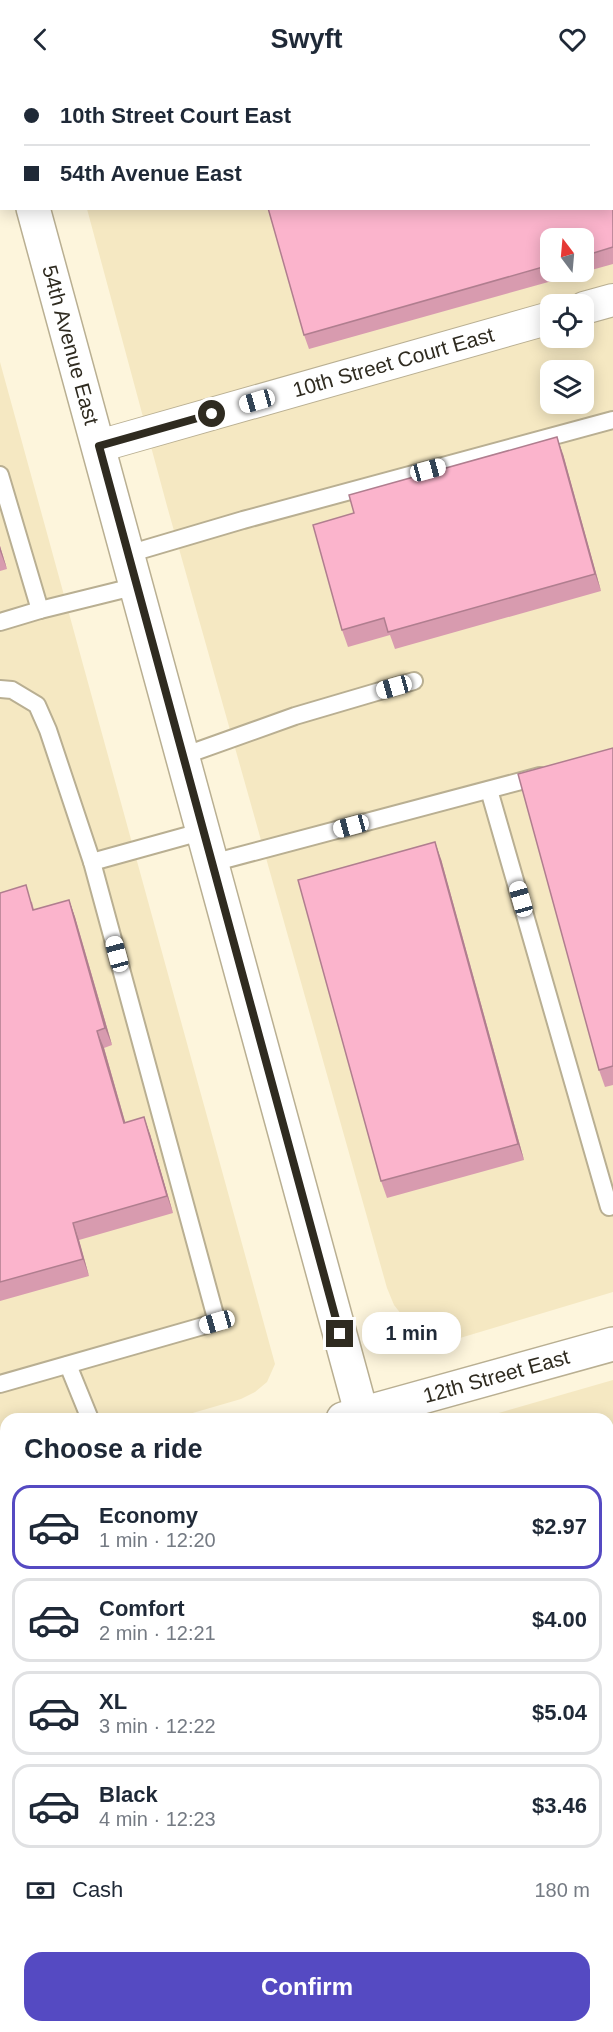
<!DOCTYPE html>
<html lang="en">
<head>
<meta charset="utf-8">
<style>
	:root { --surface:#fff; --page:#f6f6f7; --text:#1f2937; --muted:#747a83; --line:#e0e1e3; --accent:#554ac2 }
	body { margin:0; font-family:Helvetica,sans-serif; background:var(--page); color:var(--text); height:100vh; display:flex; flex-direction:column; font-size:22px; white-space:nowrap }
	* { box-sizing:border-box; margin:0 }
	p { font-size:20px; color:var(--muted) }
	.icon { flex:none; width:33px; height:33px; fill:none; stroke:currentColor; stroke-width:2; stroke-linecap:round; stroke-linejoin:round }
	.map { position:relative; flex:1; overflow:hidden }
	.side { position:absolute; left:0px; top:1335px; width:614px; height:620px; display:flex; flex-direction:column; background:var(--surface); border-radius:18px 18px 0 0; box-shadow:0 3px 15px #0003 }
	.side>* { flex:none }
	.hud { position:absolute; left:0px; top:0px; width:614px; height:132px; box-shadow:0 3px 15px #0003; display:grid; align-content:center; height:132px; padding:0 24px; background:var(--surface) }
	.needle { width:39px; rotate:344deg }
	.buttons { position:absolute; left:540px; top:150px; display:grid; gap:12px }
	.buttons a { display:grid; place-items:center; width:54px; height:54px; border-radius:12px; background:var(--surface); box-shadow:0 3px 15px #0003; font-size:30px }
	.end { position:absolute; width:27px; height:27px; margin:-14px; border:8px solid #2f2b20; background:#fff; box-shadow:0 0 0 3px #fff }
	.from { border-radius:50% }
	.bubble { position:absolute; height:42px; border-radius:18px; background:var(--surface); box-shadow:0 3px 15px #0003; font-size:20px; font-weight:700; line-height:42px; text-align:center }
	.car { position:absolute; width:18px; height:36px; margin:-18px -9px; border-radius:8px; box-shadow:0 0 4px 2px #0007; background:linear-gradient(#fff 24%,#345 0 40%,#fff 0 76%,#345 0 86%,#fff 0) }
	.hud b { display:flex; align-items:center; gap:21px; height:57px; font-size:22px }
	.hud b+b { border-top:2px solid var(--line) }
	.hud i { width:15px; height:15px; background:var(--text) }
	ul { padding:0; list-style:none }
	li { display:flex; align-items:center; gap:18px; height:84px; margin:0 12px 9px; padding:0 12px; border:3px solid var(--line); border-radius:18px }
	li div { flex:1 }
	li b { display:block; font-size:22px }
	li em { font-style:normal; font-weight:700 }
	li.on { border-color:var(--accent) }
	li>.icon { width:54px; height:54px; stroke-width:1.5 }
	h2 { padding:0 24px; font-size:27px; line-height:72px }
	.pay { display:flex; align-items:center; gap:15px; height:66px; padding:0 24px; font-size:22px }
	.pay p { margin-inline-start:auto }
	.cta { display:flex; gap:12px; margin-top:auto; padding:12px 24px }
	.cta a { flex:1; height:69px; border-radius:18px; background:var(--accent); color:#fff; font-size:24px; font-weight:700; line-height:69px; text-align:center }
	header { display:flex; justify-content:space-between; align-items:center; height:78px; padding:0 24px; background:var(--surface); font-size:27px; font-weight:700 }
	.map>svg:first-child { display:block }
	.commercial { fill:#fae7d7 }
	.built { fill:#f5e8c2; fill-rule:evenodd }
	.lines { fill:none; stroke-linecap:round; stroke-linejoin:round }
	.lane-casing { stroke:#b9af92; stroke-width:20 }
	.street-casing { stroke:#b9af92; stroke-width:34 }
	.secondary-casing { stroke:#b9af92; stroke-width:36 }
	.lane { stroke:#fff; stroke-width:16 }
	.street { stroke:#fff; stroke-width:32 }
	.secondary { stroke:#fff; stroke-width:33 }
	.wall { fill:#d89baf; fill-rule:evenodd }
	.shaded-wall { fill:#b07e8f }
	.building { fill:#fbb4cc; stroke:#b07e8f; stroke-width:1.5 }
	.route { stroke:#2f2b20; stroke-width:8 }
	.labels { text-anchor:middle; stroke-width:4.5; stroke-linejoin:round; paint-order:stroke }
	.street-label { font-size:21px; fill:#2f2b20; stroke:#fdf5dc }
</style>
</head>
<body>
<header><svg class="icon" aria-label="back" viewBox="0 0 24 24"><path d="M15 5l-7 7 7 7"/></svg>Swyft<svg class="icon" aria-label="heart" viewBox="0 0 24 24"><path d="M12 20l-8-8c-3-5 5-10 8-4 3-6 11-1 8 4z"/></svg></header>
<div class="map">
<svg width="613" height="1954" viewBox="0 0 613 1954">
	<rect width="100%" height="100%" fill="#fdf5dc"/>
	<!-- commercial -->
	<polygon class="commercial" points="6,1480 6,1758 0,1759 0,1482"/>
	<!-- built -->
	<g class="built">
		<path d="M52,0h561v1214l-163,49 -16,-4 -16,-8 -13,-10 -11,-14 -7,-17 -220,-782 -80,-297 525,-1v-128zM550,160h34v34h-34zM550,226h34v34h-34zM550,292h34v34h-34z"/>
		<polygon points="0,284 275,1286 267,1304 255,1314 241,1321 172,1341 6,1341 6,1388 0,1390"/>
		<polygon points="613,1302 613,1896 608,1897 608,1341 485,1341 488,1338"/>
		<polygon points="6,1758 6,1948 446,1948 448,1954 0,1954 0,1759"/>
	</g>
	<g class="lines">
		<defs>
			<g id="lane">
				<polyline points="0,397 40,532 0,544"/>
				<polyline points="128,476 243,442 613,342"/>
				<polyline points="40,532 137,508"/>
				<polyline points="0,611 12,612 37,627 48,652 92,784 217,1244 0,1306"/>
				<polyline points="183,678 295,638 414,603"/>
				<polyline points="489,712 609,1129 613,1126"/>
				<polyline points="92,784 204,753"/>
				<polyline points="212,785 540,698"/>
				<polyline points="68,1287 90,1341"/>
				<polyline points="0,1558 6,1557"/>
				<polyline points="0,1814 6,1813"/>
				<polyline points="362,1948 363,1954"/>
			</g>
			<g id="street">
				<polyline points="584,230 613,222"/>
				<path id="s1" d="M99,368l451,-128"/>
			</g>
			<g id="secondary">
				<polyline points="0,12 2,18"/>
				<path id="s2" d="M33,130l330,1211"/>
				<path id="s3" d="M343,1341l270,-75"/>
				<polyline points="0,1438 6,1436"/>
				<polyline points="520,1948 521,1954"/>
			</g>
		</defs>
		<!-- lane casing -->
		<use href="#lane" class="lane-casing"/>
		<!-- street casing -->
		<use href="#street" class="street-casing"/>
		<!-- secondary casing -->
		<use href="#secondary" class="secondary-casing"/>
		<!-- lane -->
		<use href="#lane" class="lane"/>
		<!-- street -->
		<use href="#street" class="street"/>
		<!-- secondary -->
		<use href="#secondary" class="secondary"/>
	</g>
	<!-- wall -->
	<g class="wall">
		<path d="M613,0v186l-304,85 -5,-14 308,-127zM550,160h34v34h-34z"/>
		<polygon points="563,376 601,513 395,571 390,557 348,569 342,552"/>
		<polygon points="0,468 7,491 0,493"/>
		<polygon points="613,670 613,1007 605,1009 599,992"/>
		<polygon points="441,781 524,1082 387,1120 381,1103"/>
		<polygon points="0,815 32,824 34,832 69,822 75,839 112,967 104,970 125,1044 150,1056 173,1135 79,1162 89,1198 0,1223"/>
		<polygon points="6,1599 6,1707 0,1709 0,1601"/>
	</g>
	<!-- shaded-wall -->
	<g class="shaded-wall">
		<polygon points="557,359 563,376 601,513 595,496"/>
		<polygon points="0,468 7,491 0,473"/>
		<polygon points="435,764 441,781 524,1082 518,1066"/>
		<polygon points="69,822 75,839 112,967 105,950"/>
		<polygon points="97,953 104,970 130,1061 124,1045"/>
		<polygon points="144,1039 150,1056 173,1135 167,1118"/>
		<polygon points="73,1145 79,1162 89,1198 83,1181"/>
	</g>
	<!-- building -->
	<g class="building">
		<polygon points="247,0 613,0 613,169 584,178 584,160 550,160 550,187 304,257 268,130 612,130 612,2 248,2"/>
		<polygon points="557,359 595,496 388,554 384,540 342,552 313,447 354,435 349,417"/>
		<polygon points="613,670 613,988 599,992 518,696"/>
		<polygon points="435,764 518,1066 381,1103 298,802"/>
		<polygon points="26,807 33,832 69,822 105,950 97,953 124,1045 144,1039 167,1118 73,1145 83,1181 0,1204 0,815"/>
		<polygon points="6,1599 6,1691 0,1693 0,1601"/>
		<polygon points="6,1834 6,1846 3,1835"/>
		<polygon points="18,1948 300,1948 301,1953 0,1954"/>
	</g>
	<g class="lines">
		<!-- route -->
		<polyline class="route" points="212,336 99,368 340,1256"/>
	</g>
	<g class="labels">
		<!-- street labels -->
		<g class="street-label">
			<text dy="7" stroke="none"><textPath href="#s2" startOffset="142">54th Avenue East</textPath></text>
			<text dy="7" stroke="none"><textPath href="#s1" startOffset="306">10th Street Court East</textPath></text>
			<text dy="7" stroke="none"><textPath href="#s3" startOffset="159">12th Street East</textPath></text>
		</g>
	</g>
</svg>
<div class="buttons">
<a><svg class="needle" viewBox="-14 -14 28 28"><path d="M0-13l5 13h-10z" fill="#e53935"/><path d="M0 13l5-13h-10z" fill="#747a83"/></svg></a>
<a><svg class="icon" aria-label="locate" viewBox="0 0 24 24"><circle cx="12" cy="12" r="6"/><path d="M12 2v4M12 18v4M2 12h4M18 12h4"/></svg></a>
<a><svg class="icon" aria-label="layers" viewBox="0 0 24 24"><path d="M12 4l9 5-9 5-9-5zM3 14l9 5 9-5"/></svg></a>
</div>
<i class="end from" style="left:212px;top:336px"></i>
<i class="end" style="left:340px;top:1256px"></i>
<div class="bubble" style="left:362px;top:1234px;width:99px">1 min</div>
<i class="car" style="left:257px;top:323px;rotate:254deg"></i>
<i class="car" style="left:428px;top:392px;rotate:75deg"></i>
<i class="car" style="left:394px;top:609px;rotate:254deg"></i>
<i class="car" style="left:351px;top:748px;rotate:255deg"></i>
<i class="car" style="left:521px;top:821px;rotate:344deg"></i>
<i class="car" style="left:117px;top:876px;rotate:345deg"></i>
<i class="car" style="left:217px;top:1244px;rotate:254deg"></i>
<div class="hud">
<b><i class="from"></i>10th Street Court East</b>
<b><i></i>54th Avenue East</b>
</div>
<section class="side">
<h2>Choose a ride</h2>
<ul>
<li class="on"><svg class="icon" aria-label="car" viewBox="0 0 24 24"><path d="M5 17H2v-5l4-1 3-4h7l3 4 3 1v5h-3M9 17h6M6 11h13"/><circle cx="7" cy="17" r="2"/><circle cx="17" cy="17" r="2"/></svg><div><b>Economy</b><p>1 min · 12:20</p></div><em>$2.97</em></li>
<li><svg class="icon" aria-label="car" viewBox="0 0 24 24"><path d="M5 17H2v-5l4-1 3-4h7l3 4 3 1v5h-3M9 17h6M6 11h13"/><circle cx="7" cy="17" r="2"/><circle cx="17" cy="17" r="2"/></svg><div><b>Comfort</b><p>2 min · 12:21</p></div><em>$4.00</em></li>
<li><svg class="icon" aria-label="car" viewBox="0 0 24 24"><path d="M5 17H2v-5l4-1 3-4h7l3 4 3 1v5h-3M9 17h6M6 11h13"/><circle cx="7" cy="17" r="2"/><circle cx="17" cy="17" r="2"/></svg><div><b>XL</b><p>3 min · 12:22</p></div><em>$5.04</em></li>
<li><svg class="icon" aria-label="car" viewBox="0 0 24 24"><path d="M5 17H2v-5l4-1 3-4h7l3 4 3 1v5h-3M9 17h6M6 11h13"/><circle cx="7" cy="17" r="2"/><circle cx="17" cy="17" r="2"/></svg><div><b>Black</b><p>4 min · 12:23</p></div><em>$3.46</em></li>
</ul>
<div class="pay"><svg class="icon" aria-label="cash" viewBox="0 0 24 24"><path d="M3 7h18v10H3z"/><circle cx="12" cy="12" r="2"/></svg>Cash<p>180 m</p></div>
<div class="cta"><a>Confirm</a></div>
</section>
</div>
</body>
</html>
